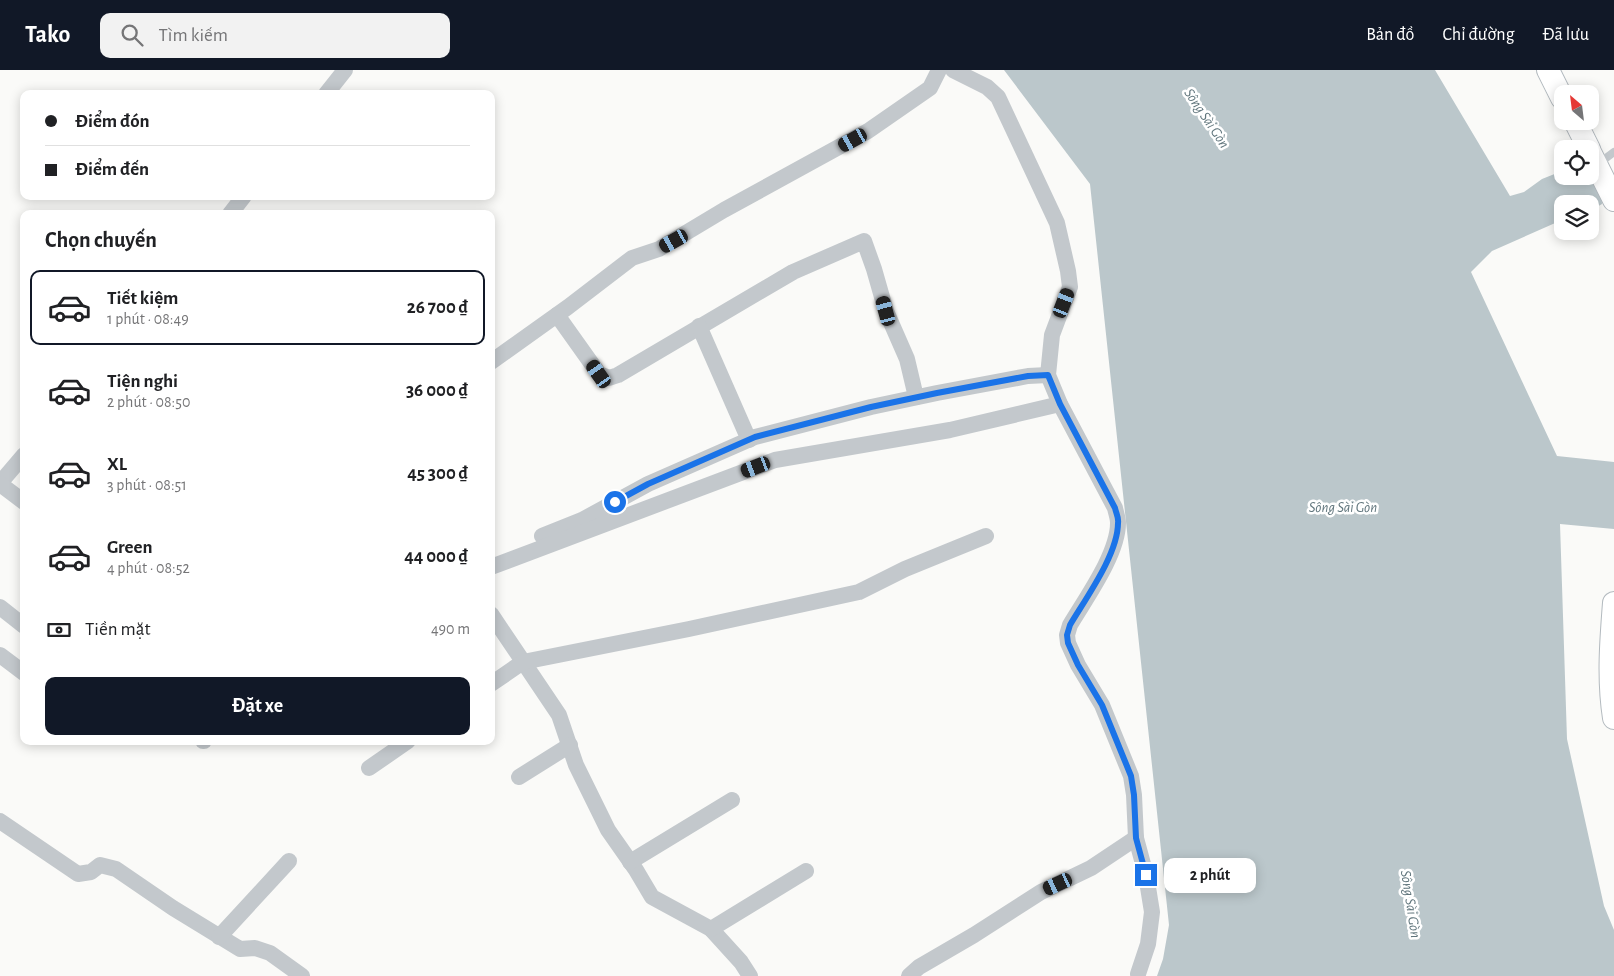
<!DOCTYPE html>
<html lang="vi">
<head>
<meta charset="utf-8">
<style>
	:root { --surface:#fff; --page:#f2f2f2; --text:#202124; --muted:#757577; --line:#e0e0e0; --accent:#111827 }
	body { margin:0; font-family:"Alegreya Sans",sans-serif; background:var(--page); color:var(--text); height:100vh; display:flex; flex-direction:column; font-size:19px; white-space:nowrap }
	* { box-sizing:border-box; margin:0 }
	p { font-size:16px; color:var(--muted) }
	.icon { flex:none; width:28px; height:28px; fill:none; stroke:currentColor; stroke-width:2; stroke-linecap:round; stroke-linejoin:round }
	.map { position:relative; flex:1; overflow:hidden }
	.panel { position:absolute; left:20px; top:140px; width:475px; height:535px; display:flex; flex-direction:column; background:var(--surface); border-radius:10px; box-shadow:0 2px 12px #0003 }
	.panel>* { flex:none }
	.hud { position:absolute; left:20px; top:20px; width:475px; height:110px; border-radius:10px; box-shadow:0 2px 12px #0003; display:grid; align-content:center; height:110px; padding:0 25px; background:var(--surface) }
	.needle { width:32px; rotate:332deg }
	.controls { position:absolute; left:1554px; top:15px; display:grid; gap:10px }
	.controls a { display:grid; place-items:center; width:45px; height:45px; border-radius:10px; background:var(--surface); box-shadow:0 2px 12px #0003; font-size:25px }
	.end { position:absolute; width:22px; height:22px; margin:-11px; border:6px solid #1a73e8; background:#fff; box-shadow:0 0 0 2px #fff }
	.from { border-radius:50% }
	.bubble { position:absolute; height:35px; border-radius:10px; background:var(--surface); box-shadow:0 2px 12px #0003; font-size:16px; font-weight:600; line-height:35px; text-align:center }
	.car { position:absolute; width:15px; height:30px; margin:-15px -8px; border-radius:6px; box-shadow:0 0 4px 1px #0007; background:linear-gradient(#222 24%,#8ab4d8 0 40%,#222 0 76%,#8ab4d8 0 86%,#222 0) }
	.hud b { display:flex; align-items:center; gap:18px; height:48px; font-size:19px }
	.hud b+b { border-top:1px solid var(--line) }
	.hud i { width:12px; height:12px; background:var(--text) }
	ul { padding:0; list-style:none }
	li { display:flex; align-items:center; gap:15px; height:75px; margin:0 10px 8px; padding:0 15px; border:2px solid transparent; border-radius:10px }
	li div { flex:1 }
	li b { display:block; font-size:19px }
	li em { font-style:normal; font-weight:600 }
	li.selected { border-color:var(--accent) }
	li>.icon { width:45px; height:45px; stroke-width:1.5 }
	h2 { padding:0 25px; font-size:22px; line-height:60px }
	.pay { display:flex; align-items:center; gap:12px; height:55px; padding:0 25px; font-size:19px }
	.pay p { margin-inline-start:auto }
	.button { display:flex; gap:10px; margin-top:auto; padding:10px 25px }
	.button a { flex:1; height:58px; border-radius:10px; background:var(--accent); color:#fff; font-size:20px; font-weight:600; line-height:58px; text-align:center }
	header { display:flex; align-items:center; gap:30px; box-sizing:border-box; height:70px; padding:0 25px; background:var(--accent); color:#fff }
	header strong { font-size:24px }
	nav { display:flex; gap:28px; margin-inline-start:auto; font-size:18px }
	.search { width:350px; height:45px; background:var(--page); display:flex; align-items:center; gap:12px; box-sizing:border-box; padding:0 18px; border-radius:10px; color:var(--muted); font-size:19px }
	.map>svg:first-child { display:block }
	.water { fill:#bbc7cb }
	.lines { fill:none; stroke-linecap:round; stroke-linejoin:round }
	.secondary-casing { stroke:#b3babf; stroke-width:24 }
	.lane { stroke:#c3c8cc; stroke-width:8 }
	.street { stroke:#c3c8cc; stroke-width:16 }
	.secondary { stroke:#fff; stroke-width:22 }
	.route { stroke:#1a73e8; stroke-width:6 }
	.labels { text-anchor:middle; stroke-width:5; stroke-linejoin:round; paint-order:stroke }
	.water-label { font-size:15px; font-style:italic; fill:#60757c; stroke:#fff }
</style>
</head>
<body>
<header>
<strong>Tako</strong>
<div class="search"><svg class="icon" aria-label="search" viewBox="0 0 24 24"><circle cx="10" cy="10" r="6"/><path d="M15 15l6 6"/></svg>Tìm kiếm</div>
<nav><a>Bản đồ</a><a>Chỉ đường</a><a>Đã lưu</a></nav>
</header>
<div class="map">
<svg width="1614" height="906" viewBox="0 0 1614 906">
	<rect width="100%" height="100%" fill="#fafaf8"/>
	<!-- water -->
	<polygon class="water" points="1004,0 1435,0 1510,126 1524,122 1542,109 1562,101 1562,106 1590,106 1601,119 1602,134 1590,141 1590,134 1562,134 1562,150 1492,181 1471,202 1557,386 1614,392 1614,459 1560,454 1567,669 1604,836 1614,860 1614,906 1157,906 1163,889 1169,855 1090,114"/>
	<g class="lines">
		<defs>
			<g id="secondary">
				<polyline points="1548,0 1562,28"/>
				<polyline points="1575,51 1589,79"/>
				<polyline points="1590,82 1614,130"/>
				<path d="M1614,533c-3,38 -6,77 0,115"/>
			</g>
		</defs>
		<!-- secondary casing -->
		<use href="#secondary" class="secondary-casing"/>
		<!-- lane -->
		<polyline class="lane" points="1598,94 1614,82"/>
		<!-- street -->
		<g class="street">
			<path d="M953,0l34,17 11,10 59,126 11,48 2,16 -18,48 -4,40 12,29 55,104c1,5 3,10 3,15 0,31 -32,75 -48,102l-3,10 1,8 10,22 24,40 29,71 3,19 2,43 10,37 6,37 -4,32 -10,30"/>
			<polyline points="326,24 345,0"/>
			<polyline points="230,144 244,126"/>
			<polyline points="557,245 599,304 609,308 618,305 793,202 864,171 874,199 886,241 907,289 916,327"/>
			<polyline points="699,256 749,370"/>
			<polyline points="491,292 568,237 632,188 659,179 724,140 868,61 930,18 939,0"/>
			<polyline points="0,413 24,385"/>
			<polyline points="0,414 24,432"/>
			<polyline points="542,466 582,450 648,414 755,367 871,337 937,323 1028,306 1048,305"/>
			<polyline points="491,497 775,390 950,360 1060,334"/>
			<polyline points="0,537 24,556"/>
			<polyline points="491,544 559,645 576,695 608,760 636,800 652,827 711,859 741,892 750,906"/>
			<polyline points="0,585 24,603"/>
			<polyline points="491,614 523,592 689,559 859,522 905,499 986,466"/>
			<polyline points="203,671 204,671"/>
			<polyline points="369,698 408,671"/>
			<polyline points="519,707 570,675"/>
			<polyline points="0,751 78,804 91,802 100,795 116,799 173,838 240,879 255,878 270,883 302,906"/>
			<polyline points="630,792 732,730"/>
			<polyline points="711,859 806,801"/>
			<polyline points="219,867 289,791"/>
			<polyline points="909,906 919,897 974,865 1041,822 1091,798 1136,768"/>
		</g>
		<!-- secondary -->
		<use href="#secondary" class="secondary"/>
	</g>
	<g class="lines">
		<!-- route -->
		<path class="route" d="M615,432l33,-18 107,-47 116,-30 66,-14 91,-17 20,-1 12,29 55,104c1,5 4,10 3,15 0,31 -32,75 -48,102l-3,10 1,8 10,22 24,40 29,71 3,19 2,43 10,37"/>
	</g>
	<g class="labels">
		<!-- water labels -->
		<g class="water-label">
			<text transform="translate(1207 48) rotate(56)" y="5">Sông Sài Gòn</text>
			<text x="1343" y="442">Sông Sài Gòn</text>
			<text transform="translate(1411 834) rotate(81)" y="5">Sông Sài Gòn</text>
		</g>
	</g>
</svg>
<div class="controls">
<a><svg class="needle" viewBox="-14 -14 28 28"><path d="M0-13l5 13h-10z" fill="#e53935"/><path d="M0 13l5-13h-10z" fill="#757577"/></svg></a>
<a><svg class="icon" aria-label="locate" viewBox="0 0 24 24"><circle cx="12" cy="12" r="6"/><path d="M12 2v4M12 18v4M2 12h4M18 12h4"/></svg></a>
<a><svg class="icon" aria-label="layers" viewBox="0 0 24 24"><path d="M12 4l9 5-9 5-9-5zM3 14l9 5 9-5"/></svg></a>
</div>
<i class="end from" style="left:615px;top:432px"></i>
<i class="end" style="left:1146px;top:805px"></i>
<div class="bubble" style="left:1164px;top:788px;width:92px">2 phút</div>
<i class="car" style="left:853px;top:70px;rotate:241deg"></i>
<i class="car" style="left:674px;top:171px;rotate:241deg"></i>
<i class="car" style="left:1064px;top:233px;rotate:21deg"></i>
<i class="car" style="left:886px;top:241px;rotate:345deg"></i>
<i class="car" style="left:599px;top:304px;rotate:325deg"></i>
<i class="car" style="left:756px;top:397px;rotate:249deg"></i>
<i class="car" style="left:1058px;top:814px;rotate:245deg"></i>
<div class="hud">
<b><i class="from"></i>Điểm đón</b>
<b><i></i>Điểm đến</b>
</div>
<section class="panel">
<h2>Chọn chuyến</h2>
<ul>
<li class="selected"><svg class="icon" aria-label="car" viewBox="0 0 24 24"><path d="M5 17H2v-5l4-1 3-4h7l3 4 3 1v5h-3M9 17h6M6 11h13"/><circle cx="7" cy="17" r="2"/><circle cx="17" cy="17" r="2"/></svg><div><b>Tiết kiệm</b><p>1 phút · 08:49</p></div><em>26 700 ₫</em></li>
<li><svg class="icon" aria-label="car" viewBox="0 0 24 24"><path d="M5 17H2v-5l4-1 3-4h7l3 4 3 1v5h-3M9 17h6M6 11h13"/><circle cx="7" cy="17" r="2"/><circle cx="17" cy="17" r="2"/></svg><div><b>Tiện nghi</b><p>2 phút · 08:50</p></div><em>36 000 ₫</em></li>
<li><svg class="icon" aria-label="car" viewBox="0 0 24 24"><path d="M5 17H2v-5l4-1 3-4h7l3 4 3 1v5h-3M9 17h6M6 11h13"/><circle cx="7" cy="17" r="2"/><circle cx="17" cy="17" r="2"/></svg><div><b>XL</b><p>3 phút · 08:51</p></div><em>45 300 ₫</em></li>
<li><svg class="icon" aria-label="car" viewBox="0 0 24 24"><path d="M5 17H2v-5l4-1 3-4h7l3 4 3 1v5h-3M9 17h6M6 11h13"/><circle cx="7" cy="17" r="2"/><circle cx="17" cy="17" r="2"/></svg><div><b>Green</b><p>4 phút · 08:52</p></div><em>44 000 ₫</em></li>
</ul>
<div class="pay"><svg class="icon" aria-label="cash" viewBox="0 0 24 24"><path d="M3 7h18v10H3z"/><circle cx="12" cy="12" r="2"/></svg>Tiền mặt<p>490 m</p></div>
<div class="button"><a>Đặt xe</a></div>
</section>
</div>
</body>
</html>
